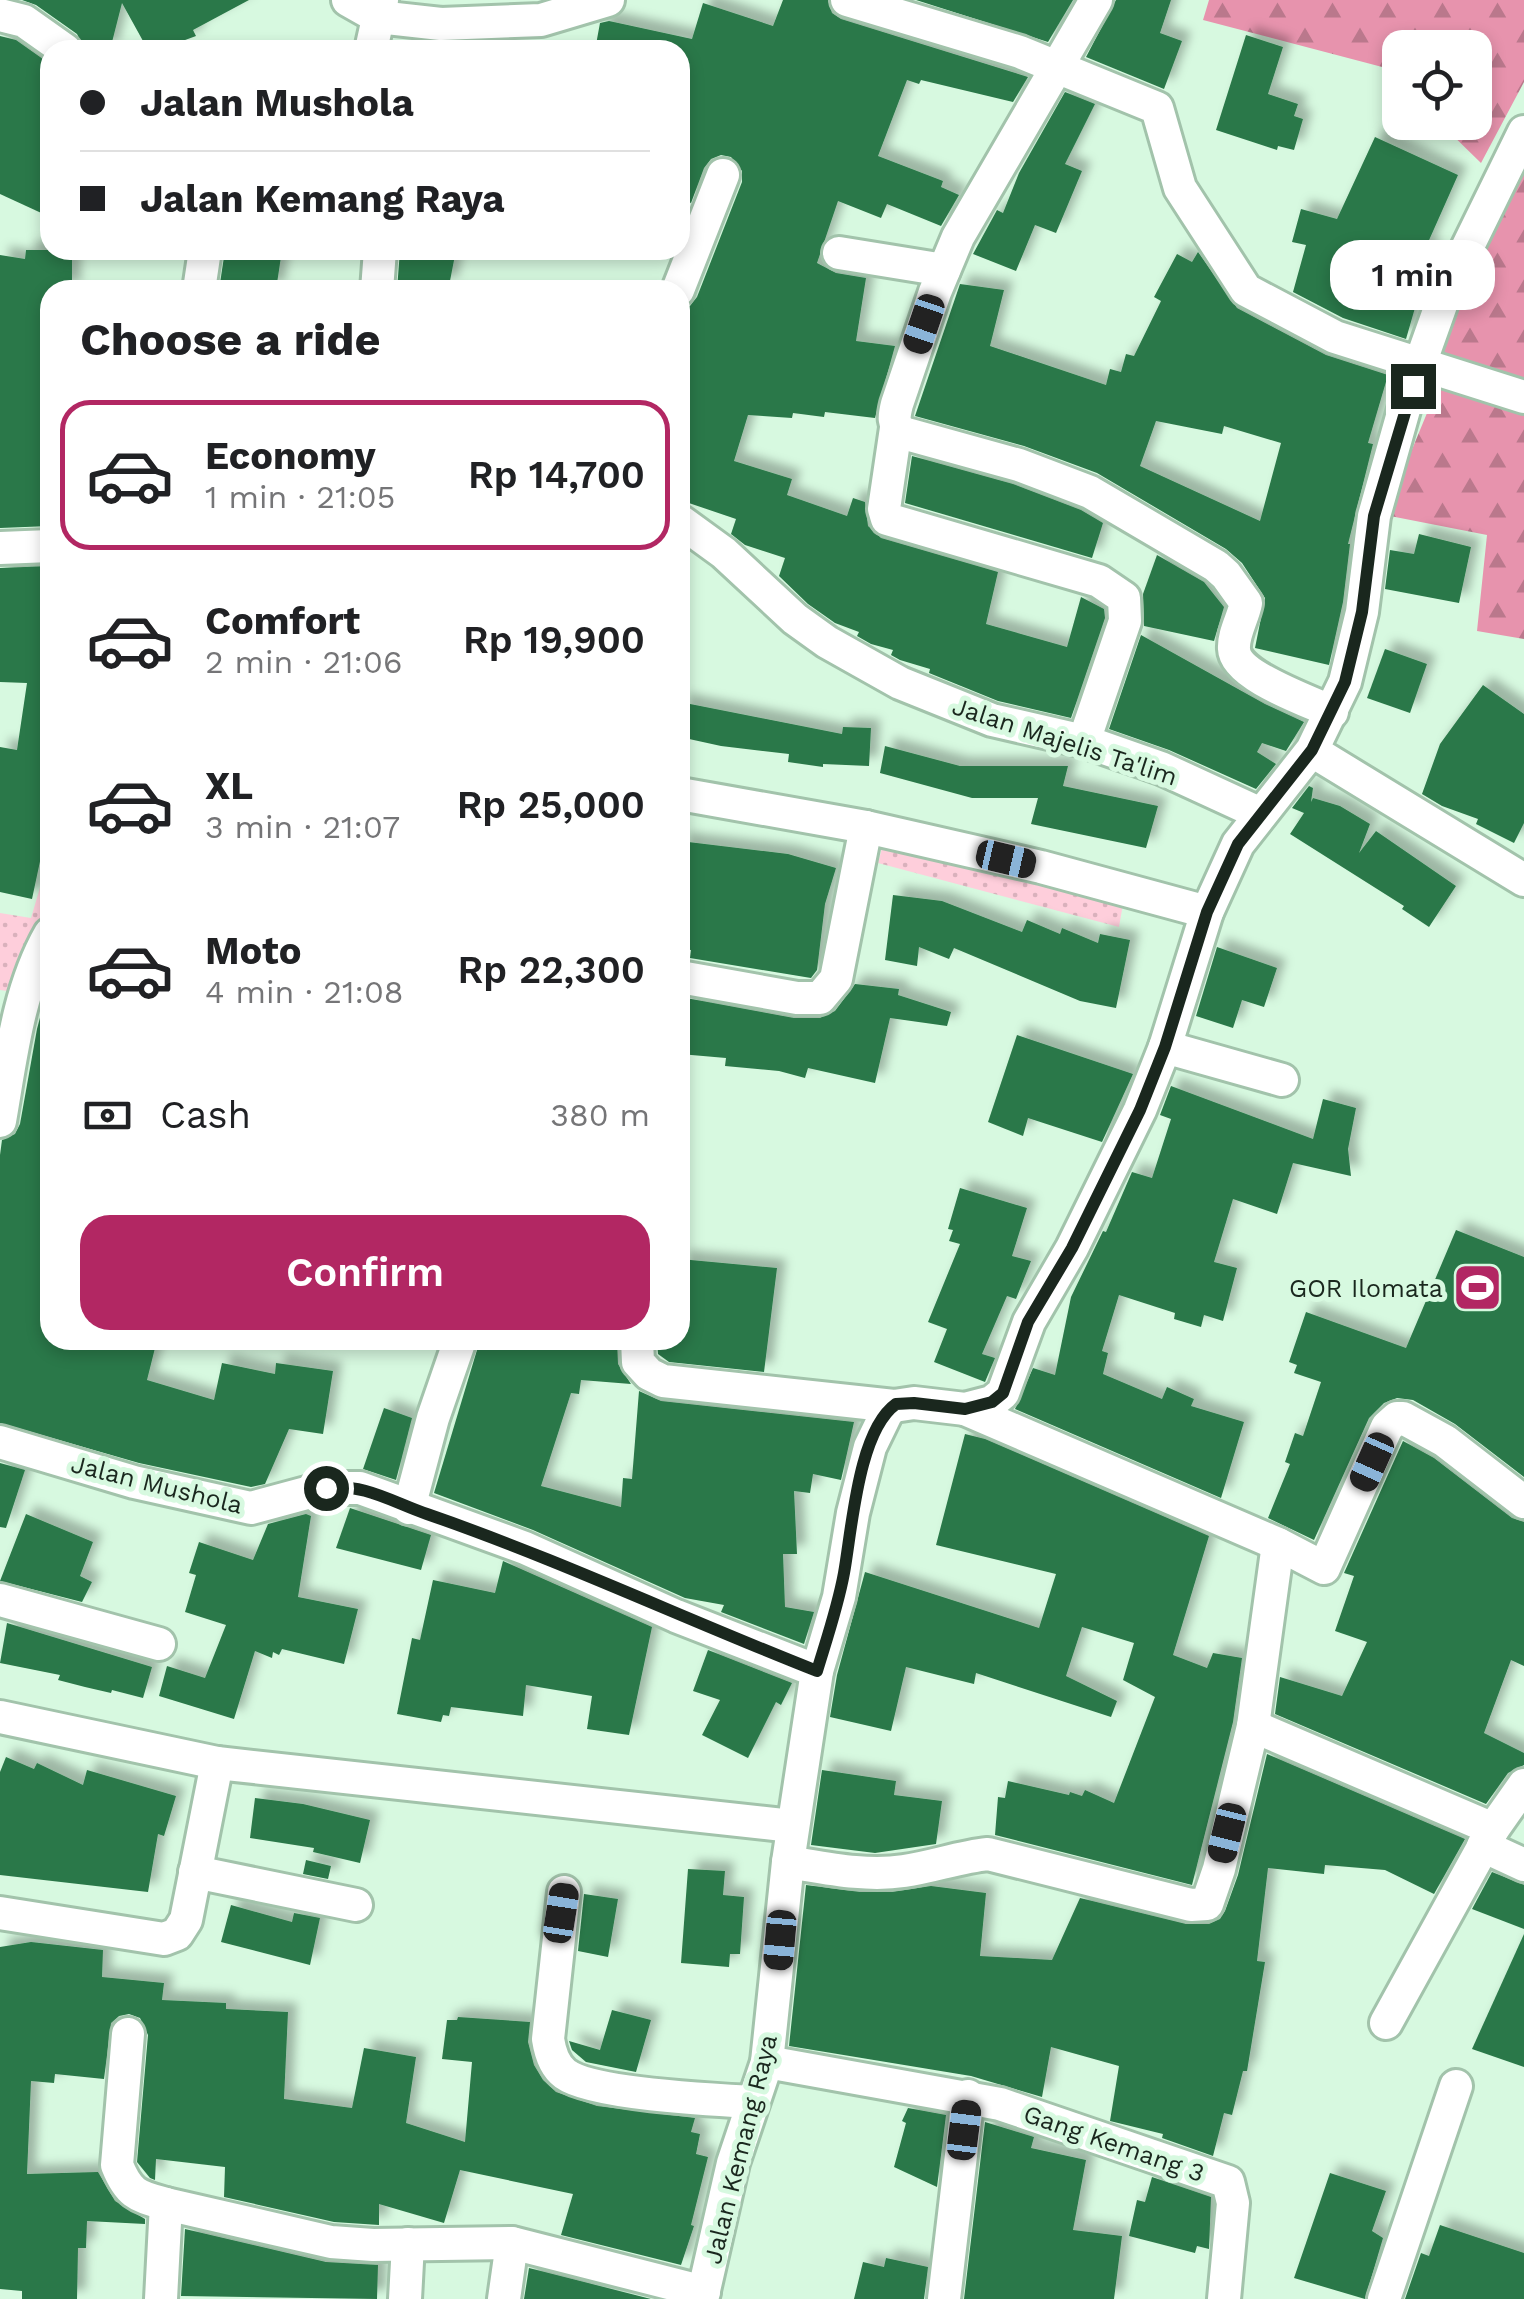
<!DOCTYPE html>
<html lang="en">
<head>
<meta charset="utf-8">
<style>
	:root { --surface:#fff; --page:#f2f2f2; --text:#202124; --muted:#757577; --line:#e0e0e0; --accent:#b22763 }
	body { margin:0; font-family:"Work Sans",sans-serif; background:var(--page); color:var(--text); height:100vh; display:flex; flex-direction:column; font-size:38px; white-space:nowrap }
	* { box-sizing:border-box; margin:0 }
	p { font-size:32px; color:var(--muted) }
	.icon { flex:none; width:55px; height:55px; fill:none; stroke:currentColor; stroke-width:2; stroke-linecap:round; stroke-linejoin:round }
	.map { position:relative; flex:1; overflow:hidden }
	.panel { position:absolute; left:40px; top:280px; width:650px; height:1070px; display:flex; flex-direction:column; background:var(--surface); border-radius:30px; box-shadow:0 5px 15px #0003 }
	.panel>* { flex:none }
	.guide { position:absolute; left:40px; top:40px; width:650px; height:220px; border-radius:30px; box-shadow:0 5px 15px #0003; display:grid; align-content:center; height:220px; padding:0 40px; background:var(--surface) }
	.fabs { position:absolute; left:1382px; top:30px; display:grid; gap:20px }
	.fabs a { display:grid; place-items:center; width:110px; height:110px; border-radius:20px; background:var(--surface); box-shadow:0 5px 15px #0003; font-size:50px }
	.end { position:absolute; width:45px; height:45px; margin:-22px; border:12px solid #1a271e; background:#fff; box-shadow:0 0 0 5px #fff }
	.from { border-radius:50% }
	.bubble { position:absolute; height:70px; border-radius:30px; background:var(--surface); box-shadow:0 5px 15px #0003; font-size:32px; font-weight:600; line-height:70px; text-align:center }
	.car { position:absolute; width:30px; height:60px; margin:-30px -15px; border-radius:12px; box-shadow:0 0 8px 2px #0007; background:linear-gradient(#222 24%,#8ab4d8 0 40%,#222 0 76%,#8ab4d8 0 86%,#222 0) }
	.guide b { display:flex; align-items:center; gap:35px; height:95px; font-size:38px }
	.guide b+b { border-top:2px solid var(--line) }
	.guide i { width:25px; height:25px; background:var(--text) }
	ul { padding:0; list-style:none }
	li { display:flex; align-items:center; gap:30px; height:150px; margin:0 20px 15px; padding:0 20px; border:5px solid transparent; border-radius:30px }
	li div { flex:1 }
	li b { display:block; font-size:38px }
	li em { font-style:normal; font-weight:600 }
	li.selected { border-color:var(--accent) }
	li>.icon { width:90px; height:90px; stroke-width:1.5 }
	h2 { padding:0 40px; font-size:45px; line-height:120px }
	.pay { display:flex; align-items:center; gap:25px; height:110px; padding:0 40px; font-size:38px }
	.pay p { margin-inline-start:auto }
	.cta { display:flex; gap:20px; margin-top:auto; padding:20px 40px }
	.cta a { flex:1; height:115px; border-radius:30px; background:var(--accent); color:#fff; font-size:40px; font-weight:600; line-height:115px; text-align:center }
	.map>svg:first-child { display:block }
	.forest { fill:url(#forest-firs) }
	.park { fill:url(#park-dots) }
	.building { fill:#2a7848; fill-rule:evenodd; filter:url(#shadow) }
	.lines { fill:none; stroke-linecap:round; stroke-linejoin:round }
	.street-casing { stroke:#a2c3ab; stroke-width:38 }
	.street { stroke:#fff; stroke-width:32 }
	.route { stroke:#1a271e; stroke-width:12 }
	.labels { text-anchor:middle; stroke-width:10; stroke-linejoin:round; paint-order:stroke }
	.street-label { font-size:25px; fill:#1a271e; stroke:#d7f9e0 }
	.poi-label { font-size:25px; fill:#1a271e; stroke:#d7f9e0; text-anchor:end }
</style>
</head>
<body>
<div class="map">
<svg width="1524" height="2299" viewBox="0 0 1524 2299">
	<defs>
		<pattern id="forest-firs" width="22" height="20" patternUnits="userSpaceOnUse" patternTransform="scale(2.5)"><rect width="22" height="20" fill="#e793ad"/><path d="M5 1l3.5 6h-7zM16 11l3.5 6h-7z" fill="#ba788c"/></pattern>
		<pattern id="park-dots" width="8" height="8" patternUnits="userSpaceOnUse" patternTransform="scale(2.5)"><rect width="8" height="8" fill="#fecedb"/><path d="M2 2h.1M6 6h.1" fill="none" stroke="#d9b1bc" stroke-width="1.8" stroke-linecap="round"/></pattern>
		<filter id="shadow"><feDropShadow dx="9" dy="-9" stdDeviation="5" flood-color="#0004"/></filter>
	</defs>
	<rect width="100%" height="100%" fill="#d7f9e0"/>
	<!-- forest -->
	<g class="forest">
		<polygon points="1209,0 1524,0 1524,82 1481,163 1440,123 1475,122 1475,48 1400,48 1400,82 1386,68 1203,20"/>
		<polygon points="1505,170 1524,175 1524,397 1420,366"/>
		<polygon points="1439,384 1524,408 1524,639 1477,631 1487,535 1385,515"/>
	</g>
	<!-- park -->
	<g class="park">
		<polygon points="884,841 1123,904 1119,927 878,863"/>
		<polygon points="42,881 50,882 50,997 0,990 0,913 31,918"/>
	</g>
	<!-- building -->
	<g class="building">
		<polygon points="22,0 249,0 193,30 196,36 158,50 148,50 122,3 110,50 85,50 77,34 36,5"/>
		<polygon points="783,0 828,0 832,13 841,19 1028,77 1013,102 921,80 919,84 907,80 878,156 943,181 941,187 959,195 941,226 887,204 881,218 838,201 817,263 836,273 866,278 856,341 895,346 875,418 825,412 824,417 793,413 792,418 748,415 734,461 792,479 787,495 847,516 853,498 865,502 868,526 881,538 998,572 986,624 1067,647 1081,597 1104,609 1105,618 1071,718 998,701 929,673 930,669 900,660 891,655 893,650 871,644 857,636 859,632 835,623 808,604 779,576 785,558 745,545 731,534 736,519 680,500 680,310 690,306 697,297 742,182 742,171 731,157 721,155 711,159 704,168 691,203 680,199 680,50 595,50 600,23 609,21 692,39 703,3 773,26"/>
		<polygon points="916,0 1073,0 1048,42"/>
		<polygon points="1116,0 1171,0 1160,33 1182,41 1164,89 1086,57"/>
		<polygon points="1246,35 1283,47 1268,94 1298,104 1294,116 1303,119 1294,150 1278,146 1277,150 1216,130"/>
		<polygon points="0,36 16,40 50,64 50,217 0,194"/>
		<polygon points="1065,92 1095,104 1065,164 1082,171 1056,233 1035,225 1016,271 973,254 997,210 1003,213 1019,173"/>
		<polygon points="1375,137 1458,175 1426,247 1432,249 1406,339 1343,318 1293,292 1306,245 1292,242 1301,209 1337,219"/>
		<polygon points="26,250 72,250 72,290 50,290 50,526 0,528 0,255 25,259"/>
		<polygon points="225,250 282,250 276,290 219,290"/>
		<polygon points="400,250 456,250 449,286 437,284 436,290 397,290"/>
		<path d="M1198,252l39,56 89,47 62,20 -20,68 5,1 -25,100h2l-7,58 -14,63 -74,-17 10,-50 -23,-35 -16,-14 -129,-76 -73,-27 -109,-30 45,-132 44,6 -14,56 116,39 4,-16 11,3 5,-18 8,2 27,-55 -7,-4 23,-43 15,8zM1156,421l66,13 2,-8 57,17 -21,78 -120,-55z"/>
		<polygon points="912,456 1013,484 1081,510 1103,523 1092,558 905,503"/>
		<polygon points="1419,534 1471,547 1459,603 1385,589 1390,550 1414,554"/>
		<polygon points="1157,555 1204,582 1224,607 1214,641 1144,626 1143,594"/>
		<polygon points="50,566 50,854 42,852 32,899 0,892 0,747 17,750 27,683 0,682 0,568"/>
		<polygon points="1141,635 1265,704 1304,722 1286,751 1262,743 1257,752 1276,764 1256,789 1169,750 1109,729"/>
		<polygon points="1385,649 1427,664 1410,713 1367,698"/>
		<polygon points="1483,685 1524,714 1524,823 1514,843 1476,824 1478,819 1442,806 1422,794 1440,744"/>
		<polygon points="680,702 842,734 843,727 871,728 869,766 823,764 823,767 788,762 789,754 721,746 680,737"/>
		<polygon points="885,746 960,766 1068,766 1063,786 1158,806 1146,848 1031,824 1038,798 972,798 880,773"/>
		<polygon points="1309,786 1313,788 1311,802 1313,798 1340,806 1370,824 1359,853 1376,831 1456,886 1429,927 1402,909 1404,906 1290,834 1304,813 1292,808"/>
		<polygon points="680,841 788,854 836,868 825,904 817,970 811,978 690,958 691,950 680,949"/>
		<polygon points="893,895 942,901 1022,932 1027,920 1060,934 1062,928 1098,943 1100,934 1130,940 1116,1008 1080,1001 954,948 949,959 919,947 917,966 885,960"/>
		<polygon points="1217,947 1277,968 1264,1007 1242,1000 1233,1028 1196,1016"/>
		<polygon points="49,984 50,1340 157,1340 147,1380 214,1400 222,1363 275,1374 276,1363 333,1371 323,1434 289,1429 265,1484 251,1487 139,1463 0,1423 0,1155 2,1140 15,1134 20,1124 37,1029"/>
		<polygon points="855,984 899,989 898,995 951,1012 947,1026 890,1018 875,1083 808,1068 805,1078 779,1071 725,1066 726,1058 680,1054 686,998 794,1018 820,1018 835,1011"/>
		<polygon points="1017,1035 1133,1074 1102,1142 1028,1118 1023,1136 988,1122"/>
		<polygon points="1171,1086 1313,1139 1323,1099 1356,1108 1348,1149 1351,1176 1293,1163 1277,1214 1233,1199 1214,1262 1237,1268 1223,1321 1204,1315 1201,1327 1174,1319 1175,1313 1119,1295 1102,1351 1108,1353 1103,1374 1162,1399 1167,1387 1194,1399 1191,1406 1244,1422 1221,1498 1015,1409 1033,1368 1055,1375 1071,1297 1103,1231 1106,1232 1132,1172 1152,1178 1171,1119 1160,1115"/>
		<polygon points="960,1188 1027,1208 1012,1256 1031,1261 1016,1299 1007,1296 982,1354 995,1358 985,1382 934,1362 947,1329 928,1322 960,1244 949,1241 953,1230 948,1229"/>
		<polygon points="1456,1230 1524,1257 1524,1477 1455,1424 1413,1400 1397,1398 1384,1403 1369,1418 1314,1540 1268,1518 1290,1464 1285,1462 1295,1433 1303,1436 1321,1382 1294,1373 1297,1365 1289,1362 1306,1312 1406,1348"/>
		<polygon points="680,1259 777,1268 764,1372 669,1362 658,1354 657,1340 680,1340"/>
		<polygon points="480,1340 617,1340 618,1364 631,1384 581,1380 579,1394 571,1393 541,1486 621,1507 623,1478 632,1479 639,1391 661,1401 854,1422 841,1480 813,1474 810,1493 794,1491 797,1554 783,1554 785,1607 814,1612 804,1644 721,1612 724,1605 685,1598 533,1530 434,1493"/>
		<polygon points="384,1408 412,1418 396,1480 363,1469"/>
		<polygon points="965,1434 985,1439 1209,1536 1173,1655 1207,1668 1213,1653 1242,1658 1233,1722 1192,1885 995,1835 998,1797 1005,1798 1008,1781 1069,1795 1070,1792 1082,1796 1085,1790 1114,1803 1155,1697 1123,1680 1134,1643 1082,1627 1066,1676 1117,1701 1111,1717 976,1673 974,1684 906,1667 891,1731 830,1717 837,1675 865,1572 1039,1628 1056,1574 936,1545"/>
		<polygon points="1403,1441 1434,1458 1512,1518 1524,1522 1524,1666 1511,1660 1484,1733 1524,1753 1524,1765 1508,1773 1486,1804 1275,1714 1280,1677 1342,1696 1367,1642 1335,1631 1354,1576 1344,1573"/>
		<polygon points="0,1463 25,1470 6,1528 0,1527"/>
		<polygon points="350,1508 431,1535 421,1570 336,1548"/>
		<polygon points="26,1514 93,1542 80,1576 92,1582 82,1602 0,1581"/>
		<polygon points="306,1514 311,1516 298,1597 358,1609 344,1664 282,1649 279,1655 273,1652 272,1658 255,1651 234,1719 159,1696 167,1666 205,1678 226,1625 185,1612 196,1575 189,1573 199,1542 253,1560 268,1524"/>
		<polygon points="503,1561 652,1627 629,1735 587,1729 592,1696 526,1685 523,1716 451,1707 449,1716 443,1715 441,1722 397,1714 412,1638 420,1640 433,1580 495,1593"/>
		<polygon points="7,1623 152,1667 143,1698 112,1690 111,1693 85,1687 58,1680 60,1675 0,1663"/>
		<polygon points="708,1650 792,1683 781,1705 776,1702 748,1758 702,1735 720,1700 693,1691"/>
		<polygon points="1267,1754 1465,1839 1434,1894 1385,1870 1325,1865 1324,1874 1268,1868 1257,1961 1265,1962 1247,2071 1243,2071 1232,2115 1224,2113 1213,2156 1162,2138 1163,2134 1110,2121 1119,2066 1051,2047 1042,2097 971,2076 789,2046 806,1885 860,1892 892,1892 931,1886 986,1893 980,1956 1052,1960 1080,1898 1186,1924 1209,1924 1220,1919 1225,1911 1238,1875"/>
		<polygon points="6,1757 34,1769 37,1763 83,1785 87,1770 176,1796 164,1836 158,1834 148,1892 0,1875 0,1772"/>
		<polygon points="822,1770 896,1781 894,1795 942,1801 936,1844 875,1853 811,1845"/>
		<polygon points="255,1798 303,1804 370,1820 360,1863 313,1852 314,1848 250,1838"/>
		<polygon points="306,1860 331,1866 328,1879 303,1874"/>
		<polygon points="688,1869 725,1871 723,1895 744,1897 740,1954 730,1954 729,1967 681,1963"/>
		<polygon points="1492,1872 1524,1885 1524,1929 1472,1909"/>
		<polygon points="584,1894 618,1899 608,1957 578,1951"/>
		<polygon points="231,1905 292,1922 294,1913 320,1918 310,1965 221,1942"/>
		<polygon points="1524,1934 1524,2067 1472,2049"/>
		<polygon points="31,1942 103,1950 102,1977 164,1983 162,2000 226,2003 226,2009 288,2012 284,2099 352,2108 364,2048 416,2057 406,2123 465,2142 472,2062 442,2059 447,2020 457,2020 458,2017 530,2022 528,2042 534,2065 543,2080 556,2092 597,2106 695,2118 691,2132 700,2134 696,2154 708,2157 691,2225 694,2226 681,2265 561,2235 573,2194 460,2170 444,2223 379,2204 379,2225 334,2222 224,2197 225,2167 156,2159 155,2180 150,2178 137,2162 148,2035 140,2018 129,2014 119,2016 111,2023 104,2079 55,2074 54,2083 31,2081 27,2174 98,2172 115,2201 145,2219 145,2224 87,2221 86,2248 78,2248 77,2299 22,2299 22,2291 0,2289 0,1947"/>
		<polygon points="612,2010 651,2020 636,2072 586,2062 572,2050 569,2041 600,2050"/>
		<polygon points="908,2108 946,2115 937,2187 894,2167 906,2123 902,2121"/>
		<polygon points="985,2122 1034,2137 1031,2148 1086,2160 1073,2230 1122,2236 1114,2299 964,2299"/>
		<polygon points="1330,2173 1386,2191 1372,2231 1383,2238 1365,2299 1294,2278"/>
		<polygon points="1152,2177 1211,2197 1209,2249 1197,2246 1195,2253 1129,2236 1137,2200 1145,2202"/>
		<polygon points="1440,2225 1524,2253 1524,2299 1405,2299 1421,2253 1429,2256"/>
		<polygon points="185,2229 326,2262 378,2265 377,2299 181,2296"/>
		<polygon points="886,2258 928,2267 924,2299 854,2299 863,2262 884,2267"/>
		<polygon points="529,2268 651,2299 524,2299"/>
	</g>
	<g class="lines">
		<defs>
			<g id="street">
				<polyline points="348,0 378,17 441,24 541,20 608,0"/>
				<polyline points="847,0 1020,52 1157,108 1180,188 1246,290 1335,337 1524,397"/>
				<path d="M1096,0l-138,237 -23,55 -38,112c-3,12 -5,20 6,29l116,32 71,27 126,74 10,9 20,28c-3,15 -13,31 -12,46 1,27 75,52 98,63"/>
				<polyline points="0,15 24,21 65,50"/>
				<polyline points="371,50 382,0"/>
				<polyline points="839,253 944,270"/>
				<polyline points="199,290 205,250"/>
				<polyline points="377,290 380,250"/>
				<polyline points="678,290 723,175"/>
				<polyline points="896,428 884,509 887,519 1099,581 1124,598 1125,621 1084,741"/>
				<polyline points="680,521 724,553 795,619 827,642 900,683 992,720 1084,741 1161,768 1261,814"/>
				<polyline points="0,548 50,546"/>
				<polyline points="1319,755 1524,880"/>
				<polyline points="680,794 866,827 1041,867 1207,912"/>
				<polyline points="680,977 797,998 820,998 836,979 866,827"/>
				<polyline points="1165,1047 1282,1080"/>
				<path d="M0,1121c11,-63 18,-131 50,-187"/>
				<polyline points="637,1340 638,1362 649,1374 663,1381 894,1406"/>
				<polyline points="965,1409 1278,1544 1324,1568 1387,1427 1397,1418 1403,1418 1445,1441 1524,1502"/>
				<polyline points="0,1442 134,1482 251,1508 325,1488 360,1488 525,1548 676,1616 817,1671"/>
				<polyline points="409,1508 433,1418 460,1340"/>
				<polyline points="0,1600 159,1644"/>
				<polyline points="0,1717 217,1763 792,1826"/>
				<polyline points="1253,1726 1493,1829"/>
				<polyline points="1483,1846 1524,1865"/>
				<path d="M788,1862c38,6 78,15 116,9 29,-4 55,-14 84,-17l203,51 16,-1 12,-35 34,-143 25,-182"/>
				<polyline points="195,1872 356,1905"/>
				<path d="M564,1892l-16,147c2,13 6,27 17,35 27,20 151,26 188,28"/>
				<polyline points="0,1913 164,1939 177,1934 186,1920 217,1763"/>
				<polyline points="1386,2023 1493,1829 1524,1785"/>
				<path d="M128,2034l-11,131c12,30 21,31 49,39l-5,95"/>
				<polyline points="767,2062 1000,2104 1228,2182 1233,2203 1224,2299"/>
				<polyline points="166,2204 331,2242 373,2245 512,2243 704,2292"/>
				<polyline points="405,2299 408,2244"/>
				<polyline points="504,2299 512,2243"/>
				<polyline points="702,2299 733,2163 767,2062 788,1862 817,1671 839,1597 853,1513 870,1447 887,1412 894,1406 914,1403 965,1409 992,1402 1003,1393 1029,1322 1072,1248 1140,1110 1165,1047 1207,912 1238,844 1312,750 1345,682 1362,612 1374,516 1405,406 1446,291 1524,132"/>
				<polyline points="944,2299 968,2096"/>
				<polyline points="1384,2299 1456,2086"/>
			</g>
		</defs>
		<!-- street casing -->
		<use href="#street" class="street-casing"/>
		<!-- street -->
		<use href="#street" class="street"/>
	</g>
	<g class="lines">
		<!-- route -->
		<path class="route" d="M326,1488c38,-5 66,14 101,26 133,46 260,106 390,157 10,-33 21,-65 27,-98 8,-44 14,-142 52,-169l18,-1 51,6 27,-7 11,-9 25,-71 44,-74 68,-138 25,-63 42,-135 31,-68 74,-94 33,-68 17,-70 12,-96 39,-130"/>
	</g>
	<!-- icons -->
	<defs>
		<symbol id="stadium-square" viewBox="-11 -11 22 22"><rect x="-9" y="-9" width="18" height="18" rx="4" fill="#b22763" stroke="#d7f9e0"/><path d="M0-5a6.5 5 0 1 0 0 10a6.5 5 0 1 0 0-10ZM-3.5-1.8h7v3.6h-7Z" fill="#fff"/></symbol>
	</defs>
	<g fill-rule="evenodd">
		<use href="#stadium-square" x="1450" y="1260" width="55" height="55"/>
	</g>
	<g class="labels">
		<!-- street labels -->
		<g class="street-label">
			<text transform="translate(1065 741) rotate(18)" y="9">Jalan Majelis Ta'lim</text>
			<text transform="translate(157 1484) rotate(14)" y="9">Jalan Mushola</text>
			<text transform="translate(1114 2143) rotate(19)" y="9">Gang Kemang 3</text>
			<text transform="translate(740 2149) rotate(-76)" y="9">Jalan Kemang Raya</text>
		</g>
		<!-- poi labels -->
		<g class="poi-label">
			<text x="1443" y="1297">GOR Ilomata</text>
		</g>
	</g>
</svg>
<div class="fabs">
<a><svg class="icon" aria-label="locate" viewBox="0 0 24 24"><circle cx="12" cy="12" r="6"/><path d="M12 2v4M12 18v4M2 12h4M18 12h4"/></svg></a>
</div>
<i class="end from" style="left:326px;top:1488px"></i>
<i class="end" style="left:1413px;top:386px"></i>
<div class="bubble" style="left:1330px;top:240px;width:165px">1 min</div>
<i class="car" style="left:924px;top:324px;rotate:199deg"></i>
<i class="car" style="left:1006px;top:859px;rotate:103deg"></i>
<i class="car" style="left:1372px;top:1462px;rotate:204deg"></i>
<i class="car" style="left:1227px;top:1833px;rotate:194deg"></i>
<i class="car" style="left:561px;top:1913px;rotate:9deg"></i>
<i class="car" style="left:780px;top:1940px;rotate:185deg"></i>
<i class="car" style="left:964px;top:2130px;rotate:7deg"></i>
<div class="guide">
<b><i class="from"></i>Jalan Mushola</b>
<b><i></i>Jalan Kemang Raya</b>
</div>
<section class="panel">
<h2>Choose a ride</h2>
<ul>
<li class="selected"><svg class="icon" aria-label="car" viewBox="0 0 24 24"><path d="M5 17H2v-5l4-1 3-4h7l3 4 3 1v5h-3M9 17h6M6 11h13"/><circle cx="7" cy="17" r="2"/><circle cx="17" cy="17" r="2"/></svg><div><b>Economy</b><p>1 min · 21:05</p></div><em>Rp 14,700</em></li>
<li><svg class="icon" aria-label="car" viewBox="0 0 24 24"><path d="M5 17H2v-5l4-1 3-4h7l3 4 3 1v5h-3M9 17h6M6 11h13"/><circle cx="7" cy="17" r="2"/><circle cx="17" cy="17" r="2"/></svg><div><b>Comfort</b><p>2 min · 21:06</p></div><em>Rp 19,900</em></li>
<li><svg class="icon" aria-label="car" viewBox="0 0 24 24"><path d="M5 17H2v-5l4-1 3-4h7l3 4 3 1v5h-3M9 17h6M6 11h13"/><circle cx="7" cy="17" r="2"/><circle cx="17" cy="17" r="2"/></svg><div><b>XL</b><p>3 min · 21:07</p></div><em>Rp 25,000</em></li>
<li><svg class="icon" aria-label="car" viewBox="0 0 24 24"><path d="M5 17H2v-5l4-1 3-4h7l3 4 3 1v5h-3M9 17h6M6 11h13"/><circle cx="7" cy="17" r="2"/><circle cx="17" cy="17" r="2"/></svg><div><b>Moto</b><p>4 min · 21:08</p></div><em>Rp 22,300</em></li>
</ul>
<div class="pay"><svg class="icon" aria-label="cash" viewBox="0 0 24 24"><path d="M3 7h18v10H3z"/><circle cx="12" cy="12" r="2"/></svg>Cash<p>380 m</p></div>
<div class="cta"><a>Confirm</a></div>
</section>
</div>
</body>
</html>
